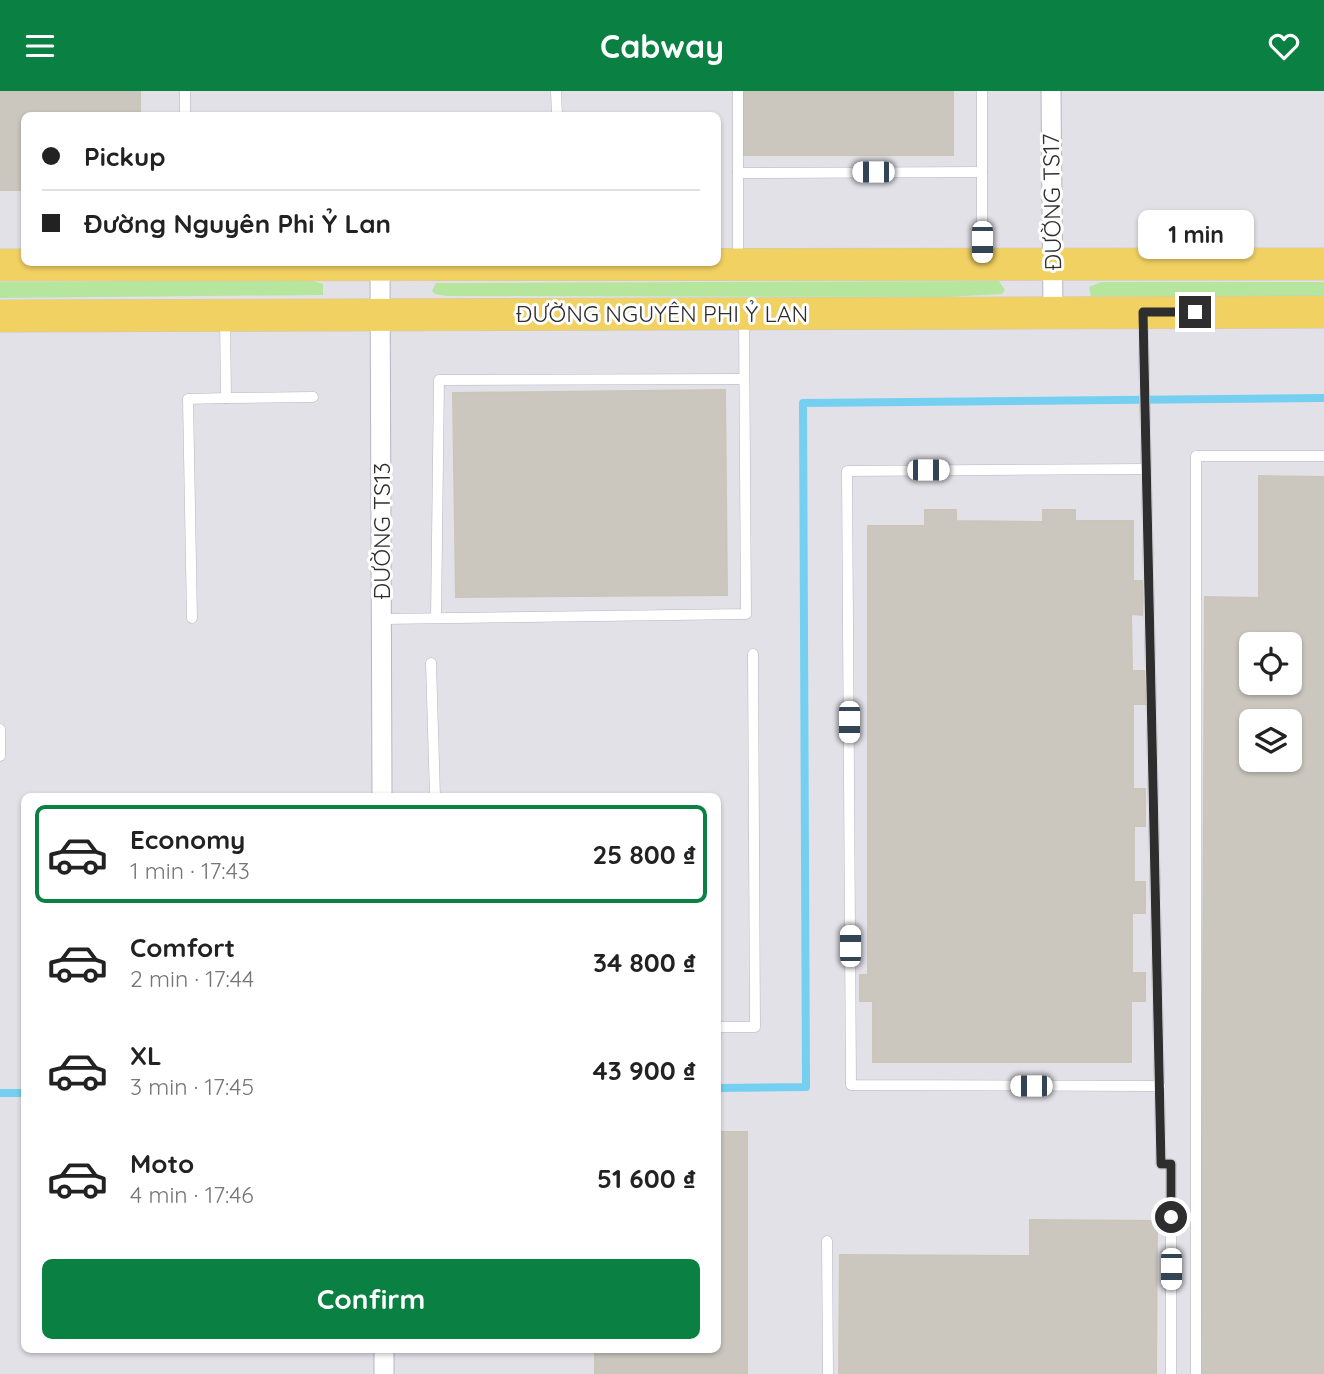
<!DOCTYPE html>
<html lang="en">
<head>
<meta charset="utf-8">
<style>
	:root { --surface:#fff; --page:#f2f2f2; --text:#222; --muted:#767676; --line:#e0e0e0; --accent:#0b8043 }
	body { margin:0; font-family:Quicksand,sans-serif; background:var(--page); color:var(--text); height:100vh; display:flex; flex-direction:column; font-size:26px; white-space:nowrap }
	* { box-sizing:border-box; margin:0 }
	p { font-size:23px; color:var(--muted) }
	.icon { flex:none; width:38px; height:38px; fill:none; stroke:currentColor; stroke-width:2; stroke-linecap:round; stroke-linejoin:round }
	.map { position:relative; flex:1; overflow:hidden }
	.drawer { position:absolute; left:21px; top:702px; width:700px; height:560px; display:flex; flex-direction:column; background:var(--surface); border-radius:10px; box-shadow:0 2px 5px #0004 }
	.drawer>* { flex:none }
	.top-card { position:absolute; left:21px; top:21px; width:700px; height:154px; border-radius:10px; box-shadow:0 2px 5px #0004; display:grid; align-content:center; height:154px; padding:0 21px; background:var(--surface) }
	.controls { position:absolute; left:1239px; top:541px; display:grid; gap:14px }
	.controls a { display:grid; place-items:center; width:63px; height:63px; border-radius:10px; background:var(--surface); box-shadow:0 2px 5px #0004; font-size:35px }
	.end { position:absolute; width:32px; height:32px; margin:-16px; border:9px solid #2e2e2e; background:#fff; box-shadow:0 0 0 4px #fff }
	.from { border-radius:50% }
	.bubble { position:absolute; height:49px; border-radius:10px; background:var(--surface); box-shadow:0 2px 5px #0004; font-size:23px; font-weight:700; line-height:49px; text-align:center }
	.car { position:absolute; width:21px; height:42px; margin:-21px -10px; border-radius:9px; box-shadow:0 0 5px 2px #0007; background:linear-gradient(#fff 24%,#345 0 40%,#fff 0 76%,#345 0 86%,#fff 0) }
	.top-card b { display:flex; align-items:center; gap:24px; height:66px; font-size:26px }
	.top-card b+b { border-top:2px solid var(--line) }
	.top-card i { width:18px; height:18px; background:var(--text) }
	ul { padding:12px 0 0; list-style:none }
	li { display:flex; align-items:center; gap:21px; height:98px; margin:0 14px 10px; padding:0 7px; border:4px solid transparent; border-radius:10px }
	li div { flex:1 }
	li b { display:block; font-size:26px }
	li em { font-style:normal; font-weight:700 }
	li.selected { border-color:var(--accent) }
	li>.icon { width:63px; height:63px; stroke-width:1.5 }
	.button { display:flex; gap:14px; margin-top:auto; padding:14px 21px }
	.button a { flex:1; height:80px; border-radius:10px; background:var(--accent); color:#fff; font-size:28px; font-weight:700; line-height:80px; text-align:center }
	header { display:flex; justify-content:space-between; align-items:center; height:91px; padding:0 21px; background:var(--accent); color:#fff; font-size:32px; font-weight:700 }
	.map>svg:first-child { display:block }
	.industrial { fill:#e3e1e8; fill-rule:evenodd }
	.green { fill:#b6e59e }
	.lines { fill:none; stroke-linecap:round; stroke-linejoin:round }
	.stream { stroke:#75cff0; stroke-width:8 }
	.building { fill:#cbc7bf; stroke:#cbc5ba; stroke-width:2; fill-rule:evenodd }
	.service-casing { stroke:#b4b7c1; stroke-width:11 }
	.minor-casing { stroke:#b4b7c1; stroke-width:21 }
	.primary-casing { stroke:#c9c9c9; stroke-width:33 }
	.service { stroke:#fff; stroke-width:10 }
	.minor { stroke:#fff; stroke-width:19 }
	.primary { stroke:#f2d163; stroke-width:32 }
	.route { stroke:#2e2e2e; stroke-width:9 }
	.labels { text-anchor:middle; stroke-width:6; stroke-linejoin:round; paint-order:stroke }
	.street-label { font-size:23px; fill:#2e2e2e; stroke:#fff }
</style>
</head>
<body>
<header><svg class="icon" aria-label="menu" viewBox="0 0 24 24"><path d="M4 6h16M4 12h16M4 18h16"/></svg>Cabway<svg class="icon" aria-label="heart" viewBox="0 0 24 24"><path d="M12 20l-8-8c-3-5 5-10 8-4 3-6 11-1 8 4z"/></svg></header>
<div class="map">
<svg width="1324" height="1283" viewBox="0 0 1324 1283">
	<rect width="100%" height="100%" fill="#efe9e1"/>
	<!-- industrial -->
	<path class="industrial" d="M0,0h1324v1283h-1324zM24,24h694v148h-694zM1251,553h39v39h-39zM1251,630h39v38h-39zM24,705h694v553h-694z"/>
	<!-- green -->
	<g class="green">
		<polygon points="310,189 323,193 323,204 0,207 0,191"/>
		<polygon points="999,190 1005,199 1002,203 948,206 446,205 435,203 432,200 436,192 439,192"/>
		<polygon points="1101,191 1324,191 1324,206 1091,205 1089,196"/>
	</g>
	<g class="lines">
		<!-- stream -->
		<g class="stream">
			<polyline points="718,997 806,996 803,312 1324,307"/>
			<polyline points="0,1002 24,1002"/>
		</g>
	</g>
	<!-- building -->
	<g class="building">
		<polygon points="0,0 140,0 140,24 24,24 24,99 0,99"/>
		<rect x="739" y="0" width="214" height="64"/>
		<polygon points="725,299 727,504 456,506 453,302"/>
		<path d="M1259,385l65,1v897h-123l4,-777 54,1zM1251,553h39v39h-39zM1251,630h39v38h-39z"/>
		<polygon points="925,419 956,419 956,430 1043,431 1043,419 1075,419 1075,430 1133,430 1133,490 1142,490 1142,524 1131,523 1132,580 1145,580 1145,613 1133,613 1133,698 1145,698 1145,735 1134,735 1134,791 1145,791 1145,822 1132,822 1132,882 1145,882 1145,910 1131,910 1131,971 873,971 873,910 860,910 860,884 868,884 868,435 925,435"/>
		<polygon points="718,1041 747,1041 747,1283 595,1283 595,1258 718,1258"/>
		<polygon points="1030,1129 1157,1130 1156,1283 839,1283 840,1164 1030,1165"/>
	</g>
	<g class="lines">
		<defs>
			<g id="service">
				<polyline points="556,0 557,24"/>
				<polyline points="738,0 738,171"/>
				<polyline points="982,0 982,170"/>
				<polyline points="185,24 185,0"/>
				<polyline points="738,82 982,81"/>
				<polyline points="1143,226 1161,1073 1171,1073 1171,1283"/>
				<polyline points="225,228 226,307 313,306"/>
				<polyline points="1146,378 847,380 851,994 1160,995"/>
				<polyline points="192,527 188,308 226,307"/>
				<polyline points="436,527 439,289 744,288"/>
				<polyline points="382,528 746,523 744,226"/>
				<polyline points="431,572 435,705"/>
				<polyline points="0,638 0,665"/>
				<polyline points="718,936 755,936 753,563"/>
				<polyline points="827,1150 828,1283"/>
				<polyline points="1196,1283 1196,365 1324,365"/>
			</g>
			<g id="minor">
				<polyline points="1051,0 1053,222"/>
				<polyline points="380,175 382,705"/>
				<polyline points="384,1258 384,1283"/>
			</g>
			<g id="primary">
				<polyline points="0,174 1324,173"/>
				<polyline points="0,225 1324,221"/>
			</g>
		</defs>
		<!-- service casing -->
		<use href="#service" class="service-casing"/>
		<!-- minor casing -->
		<use href="#minor" class="minor-casing"/>
		<!-- primary casing -->
		<use href="#primary" class="primary-casing"/>
		<!-- service -->
		<use href="#service" class="service"/>
		<!-- minor -->
		<use href="#minor" class="minor"/>
		<!-- primary -->
		<use href="#primary" class="primary"/>
	</g>
	<g class="lines">
		<!-- route -->
		<polyline class="route" points="1171,1126 1171,1073 1161,1073 1143,221 1195,221"/>
	</g>
	<g class="labels">
		<!-- street labels -->
		<g class="street-label">
			<text transform="translate(1052 111) rotate(-91)" y="8">ĐƯỜNG TS17</text>
			<text x="662" y="231">ĐƯỜNG NGUYÊN PHI Ỷ LAN</text>
			<text transform="translate(382 440) rotate(-90)" y="8">ĐƯỜNG TS13</text>
		</g>
	</g>
</svg>
<div class="controls">
<a><svg class="icon" aria-label="locate" viewBox="0 0 24 24"><circle cx="12" cy="12" r="6"/><path d="M12 2v4M12 18v4M2 12h4M18 12h4"/></svg></a>
<a><svg class="icon" aria-label="layers" viewBox="0 0 24 24"><path d="M12 4l9 5-9 5-9-5zM3 14l9 5 9-5"/></svg></a>
</div>
<i class="end from" style="left:1171px;top:1126px"></i>
<i class="end" style="left:1195px;top:221px"></i>
<div class="bubble" style="left:1138px;top:119px;width:116px">1 min</div>
<i class="car" style="left:873px;top:81px;rotate:270deg"></i>
<i class="car" style="left:982px;top:151px;rotate:180deg"></i>
<i class="car" style="left:928px;top:379px;rotate:90deg"></i>
<i class="car" style="left:849px;top:631px;rotate:180deg"></i>
<i class="car" style="left:850px;top:855px;rotate:0deg"></i>
<i class="car" style="left:1031px;top:995px;rotate:270deg"></i>
<i class="car" style="left:1171px;top:1178px;rotate:180deg"></i>
<div class="top-card">
<b><i class="from"></i>Pickup</b>
<b><i></i>Đường Nguyên Phi Ỷ Lan</b>
</div>
<section class="drawer">
<ul>
<li class="selected"><svg class="icon" aria-label="car" viewBox="0 0 24 24"><path d="M5 17H2v-5l4-1 3-4h7l3 4 3 1v5h-3M9 17h6M6 11h13"/><circle cx="7" cy="17" r="2"/><circle cx="17" cy="17" r="2"/></svg><div><b>Economy</b><p>1 min · 17:43</p></div><em>25 800 ₫</em></li>
<li><svg class="icon" aria-label="car" viewBox="0 0 24 24"><path d="M5 17H2v-5l4-1 3-4h7l3 4 3 1v5h-3M9 17h6M6 11h13"/><circle cx="7" cy="17" r="2"/><circle cx="17" cy="17" r="2"/></svg><div><b>Comfort</b><p>2 min · 17:44</p></div><em>34 800 ₫</em></li>
<li><svg class="icon" aria-label="car" viewBox="0 0 24 24"><path d="M5 17H2v-5l4-1 3-4h7l3 4 3 1v5h-3M9 17h6M6 11h13"/><circle cx="7" cy="17" r="2"/><circle cx="17" cy="17" r="2"/></svg><div><b>XL</b><p>3 min · 17:45</p></div><em>43 900 ₫</em></li>
<li><svg class="icon" aria-label="car" viewBox="0 0 24 24"><path d="M5 17H2v-5l4-1 3-4h7l3 4 3 1v5h-3M9 17h6M6 11h13"/><circle cx="7" cy="17" r="2"/><circle cx="17" cy="17" r="2"/></svg><div><b>Moto</b><p>4 min · 17:46</p></div><em>51 600 ₫</em></li>
</ul>
<div class="button"><a>Confirm</a></div>
</section>
</div>
</body>
</html>
